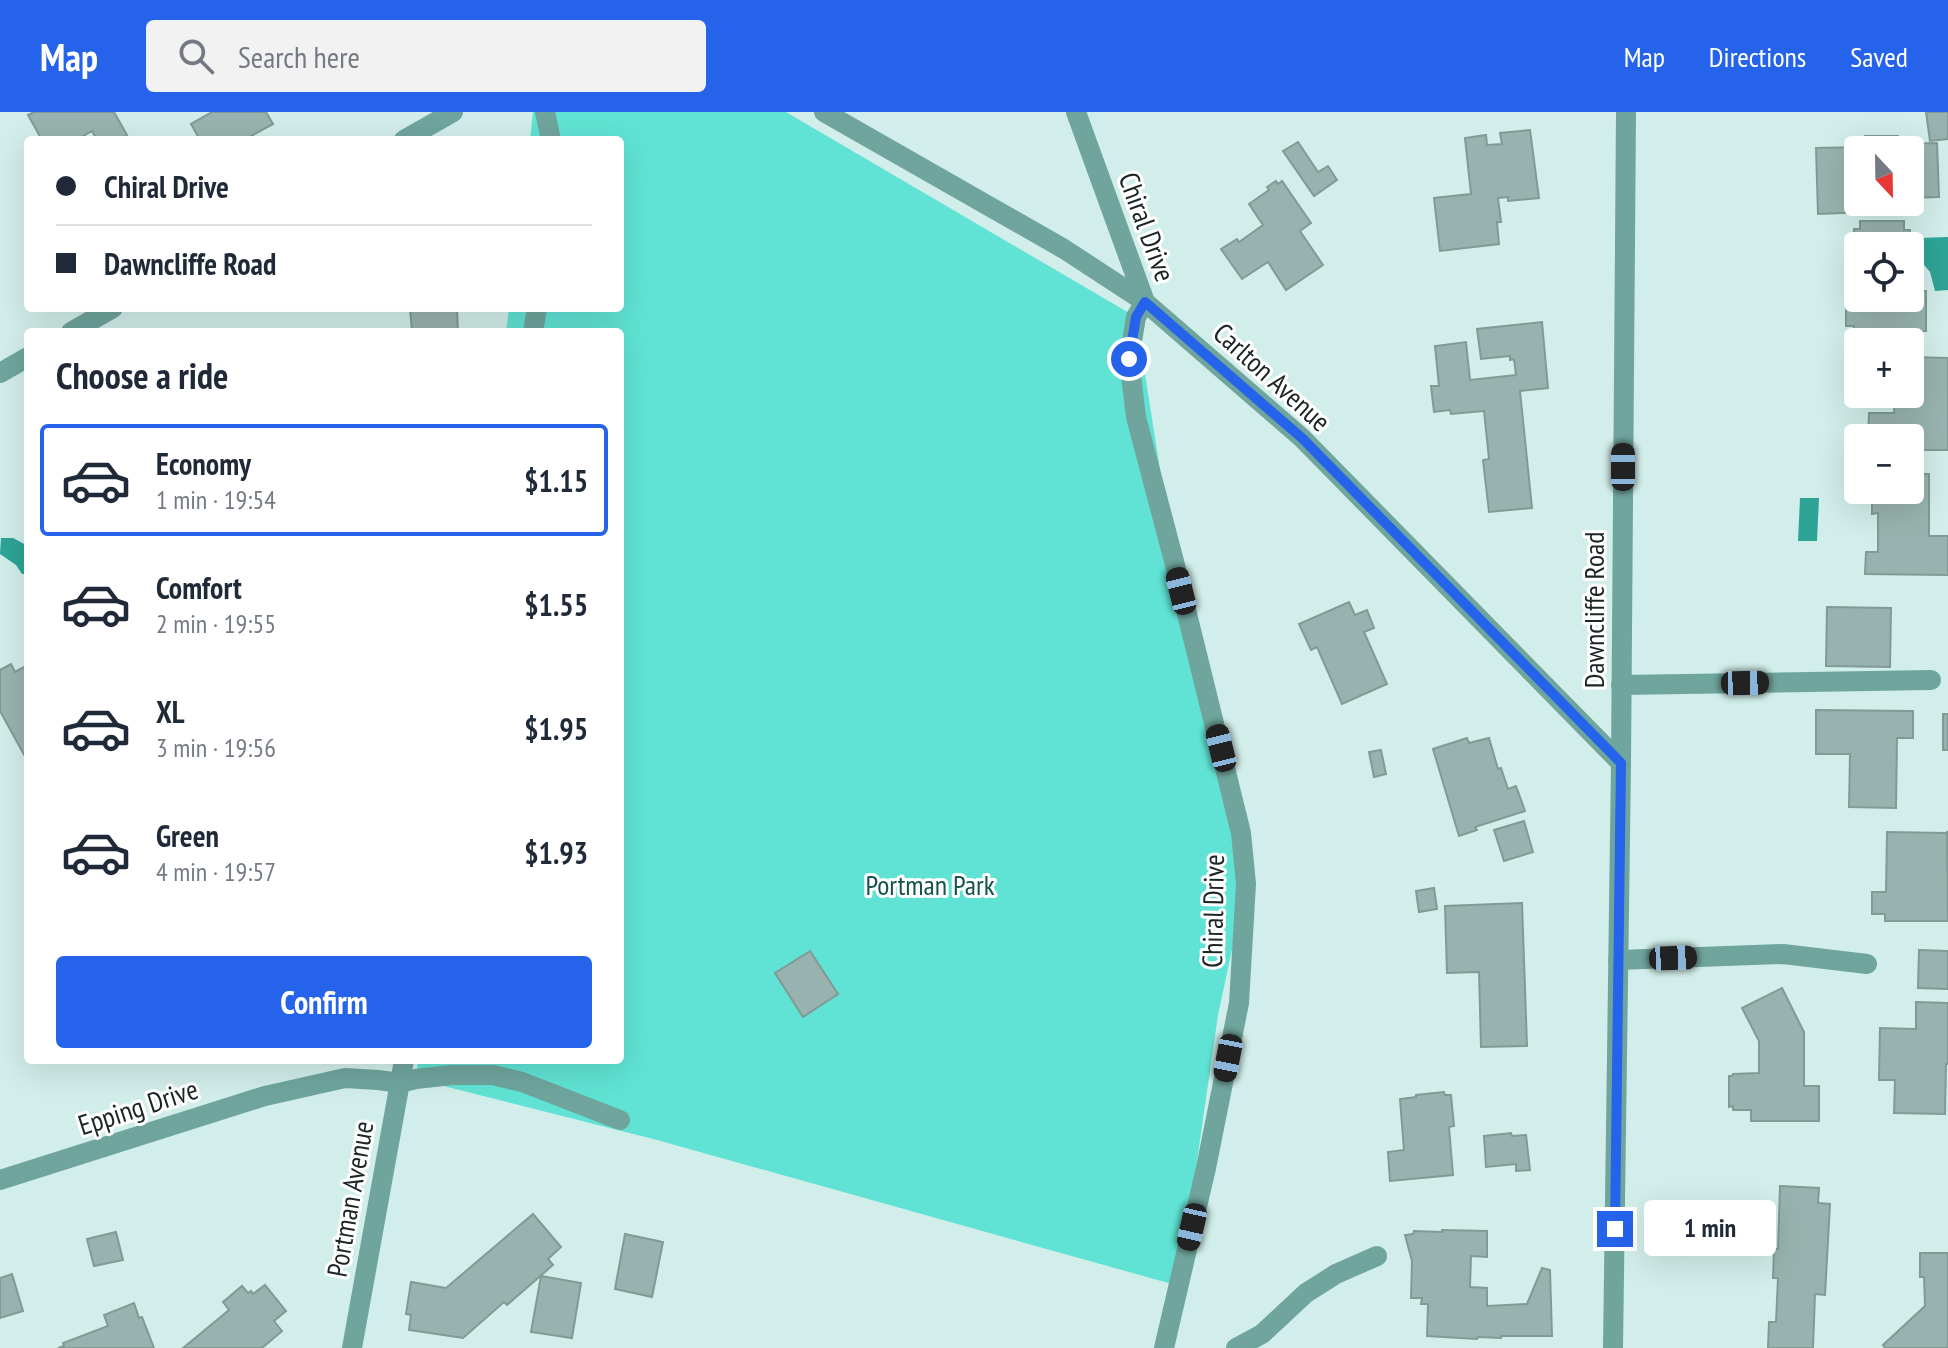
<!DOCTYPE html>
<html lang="en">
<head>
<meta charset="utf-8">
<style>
	:root { --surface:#fff; --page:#f2f2f3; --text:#1f2937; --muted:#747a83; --line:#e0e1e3; --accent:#2563eb }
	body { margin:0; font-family:"PT Sans Narrow",sans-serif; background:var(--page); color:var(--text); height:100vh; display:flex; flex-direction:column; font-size:30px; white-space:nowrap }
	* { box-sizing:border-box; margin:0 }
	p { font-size:26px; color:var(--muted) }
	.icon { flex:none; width:44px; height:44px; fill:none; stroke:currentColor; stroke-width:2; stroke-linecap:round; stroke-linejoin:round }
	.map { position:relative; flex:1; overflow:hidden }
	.details { position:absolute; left:24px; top:216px; width:600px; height:736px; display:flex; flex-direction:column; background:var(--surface); border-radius:8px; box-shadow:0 8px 32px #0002 }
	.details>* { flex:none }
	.top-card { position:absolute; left:24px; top:24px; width:600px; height:176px; border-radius:8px; box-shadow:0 8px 32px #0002; display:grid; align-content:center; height:176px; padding:0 32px; background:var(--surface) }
	.needle { width:52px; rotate:158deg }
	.buttons { position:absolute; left:1844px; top:24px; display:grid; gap:16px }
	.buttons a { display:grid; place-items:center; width:80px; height:80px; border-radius:8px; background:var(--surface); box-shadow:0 8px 32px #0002; font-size:40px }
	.end { position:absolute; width:36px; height:36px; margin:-18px; border:10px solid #2563eb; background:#fff; box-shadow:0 0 0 4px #fff }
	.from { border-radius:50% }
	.bubble { position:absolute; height:56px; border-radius:8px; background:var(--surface); box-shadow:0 8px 32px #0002; font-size:26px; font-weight:700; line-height:56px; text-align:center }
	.car { position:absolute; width:24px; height:48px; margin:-24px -12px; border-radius:10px; box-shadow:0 0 6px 2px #0007; background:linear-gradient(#222 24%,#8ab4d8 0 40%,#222 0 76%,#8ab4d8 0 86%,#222 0) }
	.top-card b { display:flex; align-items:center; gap:28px; height:76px; font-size:30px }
	.top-card b+b { border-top:2px solid var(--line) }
	.top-card i { width:20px; height:20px; background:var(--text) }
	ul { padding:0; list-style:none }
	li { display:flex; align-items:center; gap:24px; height:112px; margin:0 16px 12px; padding:0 16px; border:4px solid transparent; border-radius:8px }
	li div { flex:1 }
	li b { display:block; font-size:30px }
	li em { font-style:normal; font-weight:700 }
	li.on { border-color:var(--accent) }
	li>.icon { width:72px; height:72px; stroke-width:1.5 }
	h2 { padding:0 32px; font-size:36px; line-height:96px }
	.primary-button { display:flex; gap:16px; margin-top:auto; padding:16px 32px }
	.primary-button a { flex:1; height:92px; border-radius:8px; background:var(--accent); color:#fff; font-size:32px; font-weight:700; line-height:92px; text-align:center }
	header { display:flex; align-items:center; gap:48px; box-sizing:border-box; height:112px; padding:0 40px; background:var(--accent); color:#fff }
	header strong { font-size:38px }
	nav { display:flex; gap:44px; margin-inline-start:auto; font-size:28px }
	.search { width:560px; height:72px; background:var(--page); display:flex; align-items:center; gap:20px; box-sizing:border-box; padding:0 28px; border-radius:8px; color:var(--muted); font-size:30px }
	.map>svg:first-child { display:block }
	.green { fill:#60e3d4 }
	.water { fill:#2ea497 }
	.building { fill:#98b3af; stroke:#809a96; stroke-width:2 }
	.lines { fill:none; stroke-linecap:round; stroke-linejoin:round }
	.minor { stroke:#6fa59d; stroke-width:20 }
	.route { stroke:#2563eb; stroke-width:10 }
	.labels { text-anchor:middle; stroke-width:6; stroke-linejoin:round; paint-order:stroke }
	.street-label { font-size:28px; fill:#1b2524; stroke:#fff }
	.park-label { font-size:28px; fill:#13534c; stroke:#fff }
</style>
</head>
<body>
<header>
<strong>Map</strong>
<div class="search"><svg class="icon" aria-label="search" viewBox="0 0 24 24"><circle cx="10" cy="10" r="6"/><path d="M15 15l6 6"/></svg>Search here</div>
<nav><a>Map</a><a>Directions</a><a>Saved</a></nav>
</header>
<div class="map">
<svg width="1948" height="1236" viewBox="0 0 1948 1236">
	<rect width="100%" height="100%" fill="#d2eeea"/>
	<!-- green -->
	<polygon class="green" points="533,0 786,0 1136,205 1175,453 1246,772 1218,903 1179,1174 657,1028 416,967 418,948 620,948 620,220 506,220 509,196 620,196 620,28 530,28"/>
	<!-- water -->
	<g class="water">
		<polygon points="1948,125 1948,178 1935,179 1930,160 1920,148 1919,126"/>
		<polygon points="1800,386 1819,386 1817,429 1798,429"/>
		<polygon points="1,426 13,426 28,434 28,462 22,462 16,453 0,442"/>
	</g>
	<!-- building -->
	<g class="building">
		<polygon points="34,0 114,0 127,23 118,28 97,28 92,19 76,28 42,28 28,3"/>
		<polygon points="212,0 266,0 273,12 244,28 200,28 191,12"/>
		<polygon points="1926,0 1948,0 1948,27 1930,29"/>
		<polygon points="1530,18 1539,86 1508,89 1508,85 1498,86 1501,110 1497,110 1499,132 1440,139 1434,86 1471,82 1465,26 1486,23 1487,33 1502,32 1500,21"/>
		<polygon points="1865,24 1898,24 1898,32 1937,31 1939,85 1910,86 1910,38 1858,38 1858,90 1869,90 1869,100 1818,102 1816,36 1865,35"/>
		<polygon points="1298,30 1318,60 1328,54 1337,68 1314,84 1283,39"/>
		<polygon points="1276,69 1278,72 1282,69 1311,111 1300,119 1323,153 1286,178 1268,150 1242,167 1221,137 1237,127 1239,130 1263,113 1249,92 1269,78 1267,75"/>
		<polygon points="1860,109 1904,109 1904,118 1910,118 1910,134 1858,134 1858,186 1910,186 1910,179 1926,179 1926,219 1853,219 1854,214 1846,214 1846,180 1853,180 1854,117 1860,117"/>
		<polygon points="410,196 457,196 458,220 412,220"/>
		<polygon points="1542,210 1548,276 1520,279 1532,396 1489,400 1483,348 1489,347 1484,299 1451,302 1450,298 1434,300 1431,274 1439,274 1435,234 1466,230 1470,268 1516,263 1514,247 1510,248 1510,244 1481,247 1477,217"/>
		<polygon points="1910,245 1948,246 1948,338 1910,338 1910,326 1868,326 1869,301 1894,301 1895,282 1910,282"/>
		<polygon points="1910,362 1929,362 1929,424 1948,424 1948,463 1865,462 1866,440 1878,440 1878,401 1872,402 1872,378 1910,378"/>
		<polygon points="1349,490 1355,503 1367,498 1374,516 1364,520 1387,572 1342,592 1317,535 1311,538 1299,512"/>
		<polygon points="1827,495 1891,496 1890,555 1826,554"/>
		<polygon points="11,552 15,560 28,553 28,608 26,609 28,612 28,650 0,599 0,558"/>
		<polygon points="1816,598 1913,599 1913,626 1897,626 1896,696 1849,695 1850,642 1816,642"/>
		<rect x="1943" y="602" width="5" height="36"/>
		<polygon points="1467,626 1469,631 1489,626 1498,657 1501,656 1508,677 1516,674 1525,699 1475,715 1477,718 1459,724 1433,637"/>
		<polygon points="1381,638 1386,662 1374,665 1369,640"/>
		<polygon points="1524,709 1533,740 1504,749 1494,718"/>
		<polygon points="1947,719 1948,809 1885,809 1885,802 1872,802 1872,780 1886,780 1887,720 1947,721"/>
		<polygon points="1434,776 1437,797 1419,800 1416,779"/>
		<polygon points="1522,791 1527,934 1481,935 1479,860 1447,861 1445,794"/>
		<polygon points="1919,838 1948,839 1948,877 1918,876"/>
		<polygon points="810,839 838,882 803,905 775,861"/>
		<polygon points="1782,876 1804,920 1804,974 1819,974 1819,1009 1751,1009 1751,998 1733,998 1733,994 1729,995 1729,964 1732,964 1733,962 1759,961 1759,929 1742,896"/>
		<polygon points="1916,890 1948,891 1948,952 1946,952 1945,1002 1894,1001 1895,968 1879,968 1880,916 1916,917"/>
		<polygon points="1444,980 1445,983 1451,983 1454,1014 1449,1015 1453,1063 1390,1069 1388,1040 1404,1038 1400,987 1416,985 1416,983"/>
		<polygon points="1511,1021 1512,1024 1526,1023 1530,1058 1516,1059 1516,1052 1486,1055 1484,1024"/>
		<polygon points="1780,1074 1819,1076 1818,1091 1830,1092 1825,1183 1815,1182 1813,1236 1768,1236 1769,1210 1776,1210 1778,1166 1773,1166 1774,1137 1778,1137"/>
		<polygon points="533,1102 561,1135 548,1147 553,1153 507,1193 504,1190 463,1226 409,1218 411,1203 406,1202 411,1170 446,1176"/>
		<polygon points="1442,1118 1487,1119 1487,1145 1471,1144 1470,1175 1487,1176 1487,1194 1527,1192 1542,1156 1550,1158 1552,1224 1501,1224 1501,1226 1478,1225 1477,1227 1427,1224 1428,1192 1421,1192 1422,1186 1411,1186 1412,1149 1405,1123 1413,1122 1414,1119 1442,1120"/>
		<polygon points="116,1120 123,1148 94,1154 87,1127"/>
		<polygon points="625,1122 663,1130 652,1185 615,1177"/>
		<polygon points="1920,1141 1948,1141 1948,1236 1885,1236 1883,1233 1925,1194 1924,1165 1920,1165"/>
		<polygon points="12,1162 23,1199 0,1206 0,1166"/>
		<polygon points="541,1164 581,1171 572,1226 531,1220"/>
		<polygon points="265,1173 286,1199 274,1209 282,1219 262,1236 183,1236 229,1198 223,1190 242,1174 248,1181 251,1179 253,1182"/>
		<polygon points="134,1191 139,1206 142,1205 154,1236 58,1236 64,1234 63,1231 108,1214 104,1203"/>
	</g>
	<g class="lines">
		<!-- minor -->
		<g class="minor">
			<polyline points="545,0 551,28"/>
			<polyline points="824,0 1064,137 1145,190 1302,326 1621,651"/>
			<polyline points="1076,0 1145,190 1136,205 1129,247 1136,305 1175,453 1241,721 1246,772 1239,891 1206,1056 1164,1236"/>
			<polyline points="404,28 453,0"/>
			<polyline points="71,220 113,196"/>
			<polyline points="533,220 537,196"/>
			<polyline points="0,261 28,245"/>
			<polyline points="1621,573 1931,568"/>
			<polyline points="1618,848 1783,842 1867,852"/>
			<polyline points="0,1068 265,984 345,966 378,968 400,971 416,967 452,963 493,963 522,970 620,1008"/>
			<polyline points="352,1236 404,948"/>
			<polyline points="1236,1236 1262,1222 1306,1181 1336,1162 1377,1144"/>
			<polyline points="1613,1236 1621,651 1626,0"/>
		</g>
	</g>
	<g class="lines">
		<!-- route -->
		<polyline class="route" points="1129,247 1136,205 1145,190 1302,326 1621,651 1615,1117"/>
	</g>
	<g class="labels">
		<!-- street labels -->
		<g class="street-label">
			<text transform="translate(1147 115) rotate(70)" y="10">Chiral Drive</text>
			<text transform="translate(1272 265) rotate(42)" y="10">Carlton Avenue</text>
			<text transform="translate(1594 498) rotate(-90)" y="10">Dawncliffe Road</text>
			<text transform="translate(1213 799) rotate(-89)" y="10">Chiral Drive</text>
			<text transform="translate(138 995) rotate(-18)" y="10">Epping Drive</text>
			<text transform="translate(350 1087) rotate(-80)" y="10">Portman Avenue</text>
		</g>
		<!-- park labels -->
		<g class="park-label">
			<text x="930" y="783">Portman Park</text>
		</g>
	</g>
</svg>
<div class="buttons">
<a><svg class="needle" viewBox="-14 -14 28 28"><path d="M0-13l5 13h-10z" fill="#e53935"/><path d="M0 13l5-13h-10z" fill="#747a83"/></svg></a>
<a><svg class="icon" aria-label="locate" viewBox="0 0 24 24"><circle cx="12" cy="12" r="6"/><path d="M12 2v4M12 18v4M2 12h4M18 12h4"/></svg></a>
<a>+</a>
<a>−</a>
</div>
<i class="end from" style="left:1129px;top:247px"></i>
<i class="end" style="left:1615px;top:1117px"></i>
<div class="bubble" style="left:1644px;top:1088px;width:132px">1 min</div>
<i class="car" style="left:1623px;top:355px;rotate:0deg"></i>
<i class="car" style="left:1181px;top:479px;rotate:346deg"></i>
<i class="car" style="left:1745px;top:571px;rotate:89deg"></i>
<i class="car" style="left:1221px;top:636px;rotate:346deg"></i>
<i class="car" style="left:1673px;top:846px;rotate:88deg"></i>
<i class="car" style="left:1228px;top:946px;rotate:191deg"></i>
<i class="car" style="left:1192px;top:1115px;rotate:193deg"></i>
<div class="top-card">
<b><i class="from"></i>Chiral Drive</b>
<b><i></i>Dawncliffe Road</b>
</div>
<section class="details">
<h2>Choose a ride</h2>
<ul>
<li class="on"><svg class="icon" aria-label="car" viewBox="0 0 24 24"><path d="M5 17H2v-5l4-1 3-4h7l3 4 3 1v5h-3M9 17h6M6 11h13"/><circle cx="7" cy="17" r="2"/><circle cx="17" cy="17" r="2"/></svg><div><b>Economy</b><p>1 min · 19:54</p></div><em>$1.15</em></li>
<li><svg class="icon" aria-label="car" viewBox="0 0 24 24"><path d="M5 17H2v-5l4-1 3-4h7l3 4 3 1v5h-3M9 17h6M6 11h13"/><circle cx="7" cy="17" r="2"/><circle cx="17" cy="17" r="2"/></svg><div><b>Comfort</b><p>2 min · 19:55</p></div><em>$1.55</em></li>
<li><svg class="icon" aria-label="car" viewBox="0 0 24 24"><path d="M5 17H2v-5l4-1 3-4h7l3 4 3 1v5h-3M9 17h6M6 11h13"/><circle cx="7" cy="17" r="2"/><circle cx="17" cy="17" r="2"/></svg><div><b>XL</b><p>3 min · 19:56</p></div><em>$1.95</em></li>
<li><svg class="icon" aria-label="car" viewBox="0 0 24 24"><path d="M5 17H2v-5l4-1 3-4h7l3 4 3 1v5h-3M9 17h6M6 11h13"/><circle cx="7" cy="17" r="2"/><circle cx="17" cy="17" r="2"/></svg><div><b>Green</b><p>4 min · 19:57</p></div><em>$1.93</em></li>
</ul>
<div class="primary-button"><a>Confirm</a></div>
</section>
</div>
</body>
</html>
